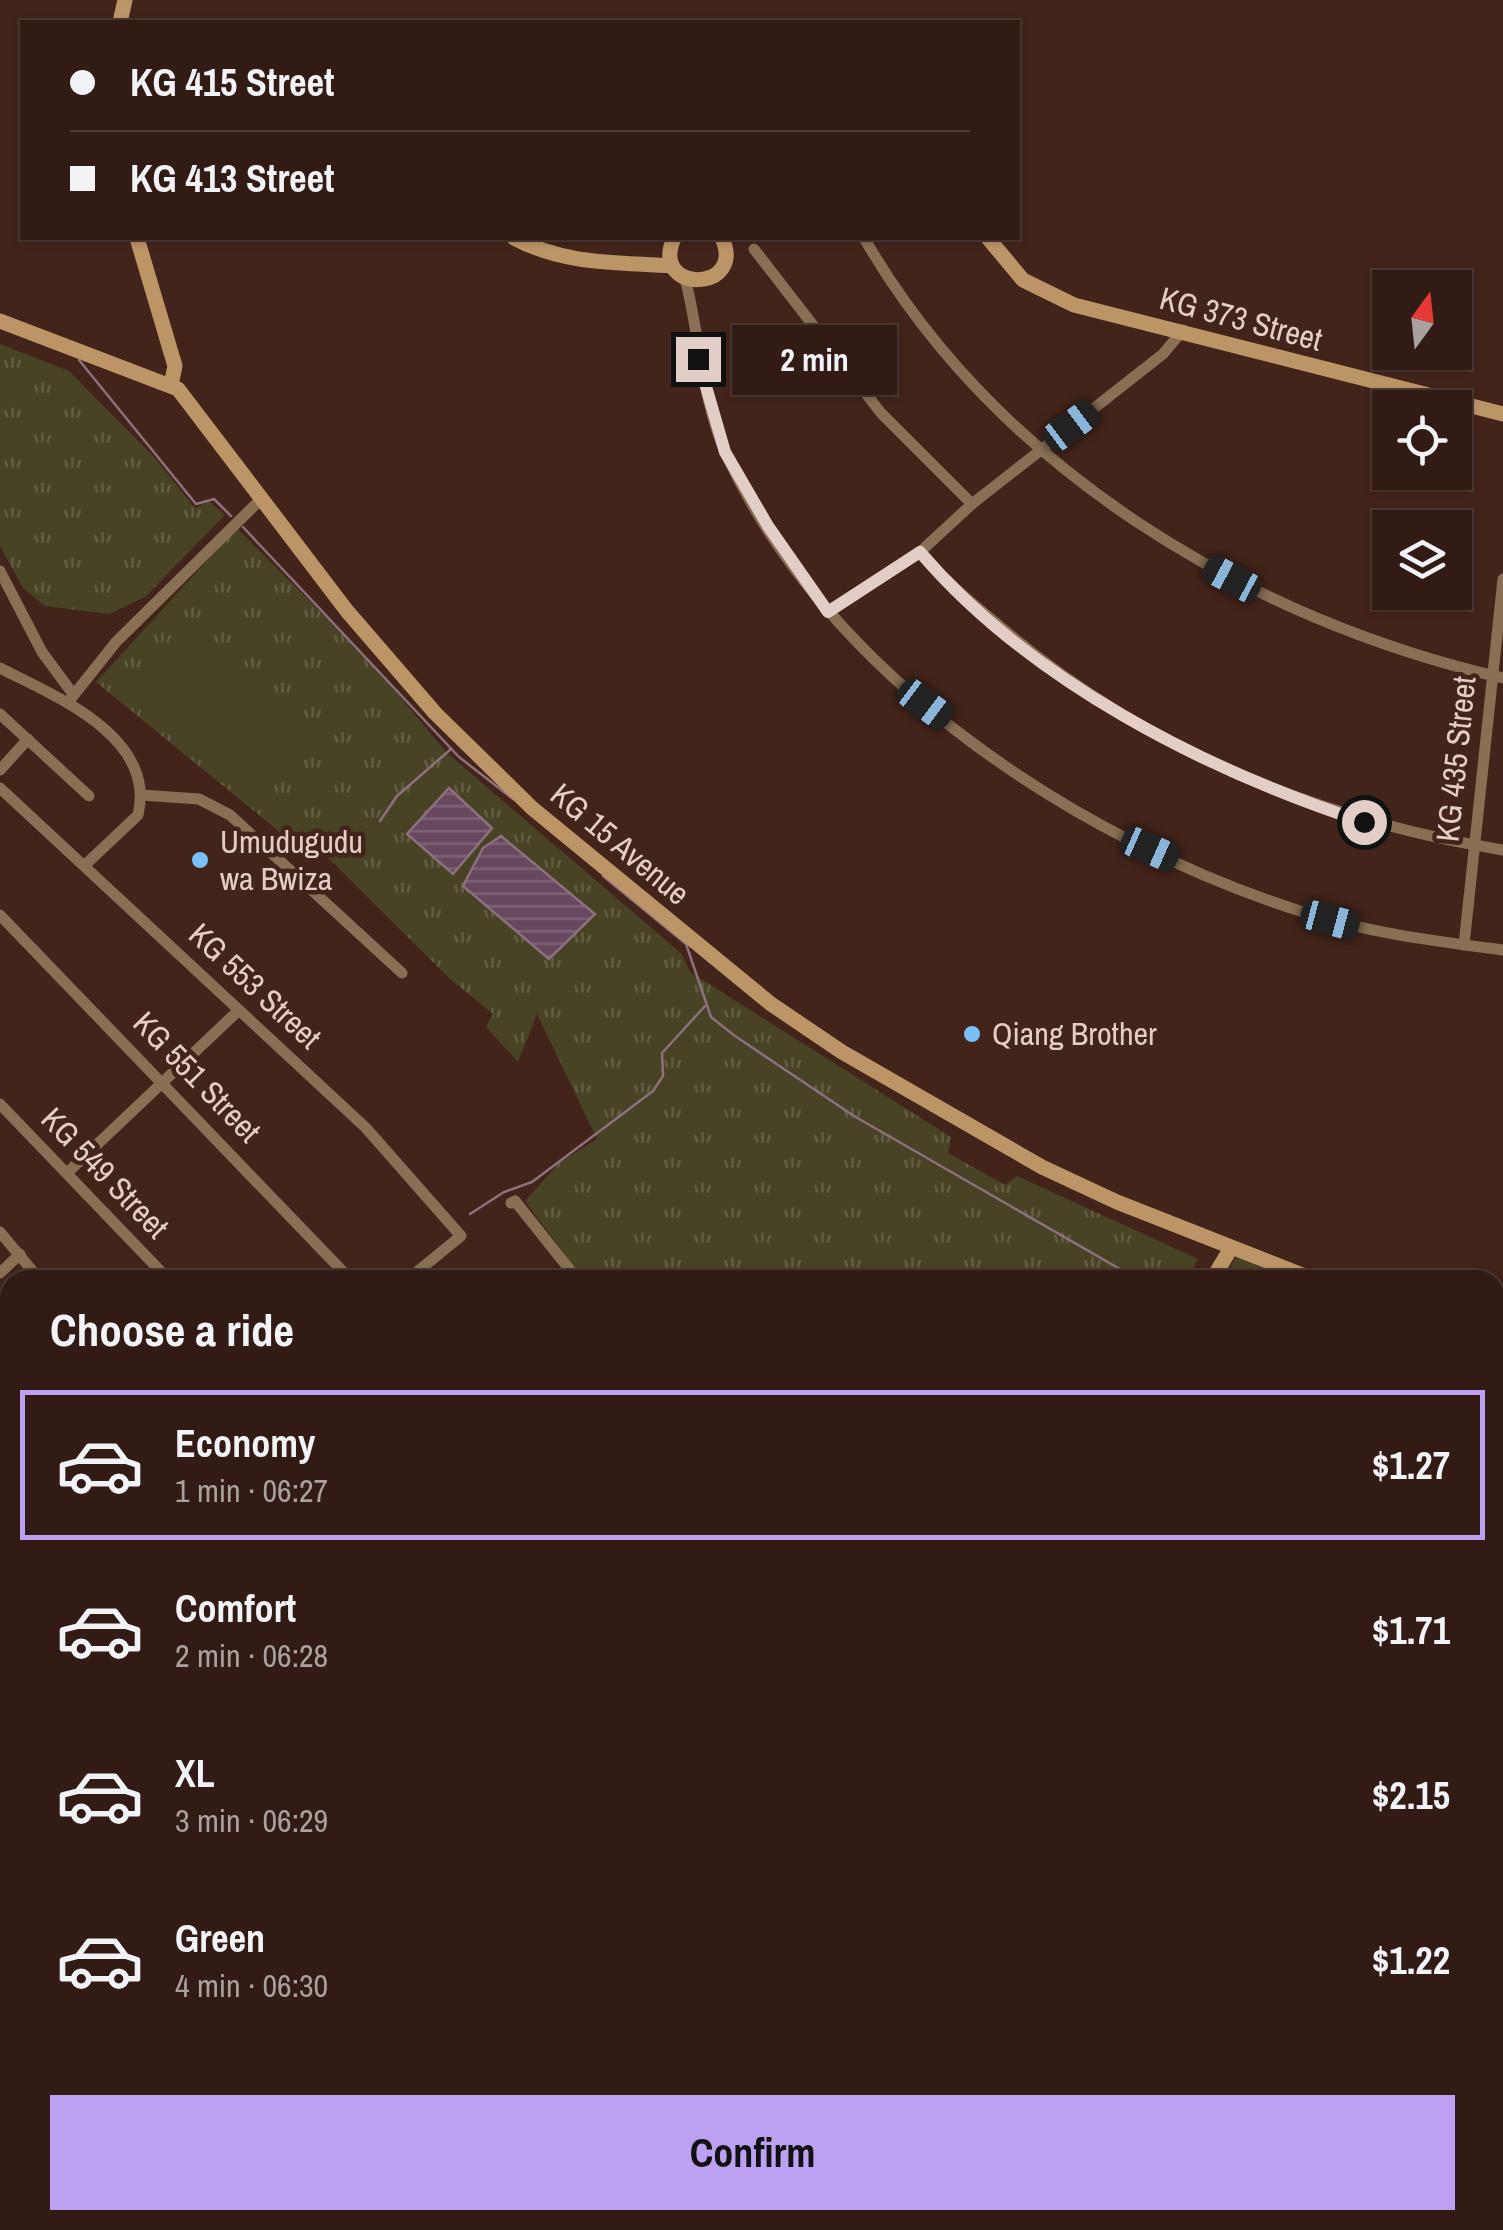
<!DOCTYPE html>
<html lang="en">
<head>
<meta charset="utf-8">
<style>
	:root { --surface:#321b14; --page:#3d2822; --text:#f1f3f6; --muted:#a8a1a0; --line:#4d3934; --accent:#bca0f2 }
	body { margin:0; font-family:"Archivo Narrow",sans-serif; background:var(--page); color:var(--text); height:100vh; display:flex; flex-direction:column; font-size:38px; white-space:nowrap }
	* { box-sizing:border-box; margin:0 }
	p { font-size:32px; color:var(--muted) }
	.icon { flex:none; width:55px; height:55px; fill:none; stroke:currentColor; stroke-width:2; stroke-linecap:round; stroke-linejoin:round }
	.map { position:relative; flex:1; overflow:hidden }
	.drawer { position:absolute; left:0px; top:1270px; width:1505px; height:960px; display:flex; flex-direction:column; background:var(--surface); border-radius:30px 30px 0 0; box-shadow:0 2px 8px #0004,0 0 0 2px var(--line) }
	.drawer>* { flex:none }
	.guide { position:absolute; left:20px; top:20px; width:1000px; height:220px; border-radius:0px; box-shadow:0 2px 8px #0004,0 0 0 2px var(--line); display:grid; align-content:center; height:220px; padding:0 50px; background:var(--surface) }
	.needle { width:65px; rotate:15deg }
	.controls { position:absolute; left:1372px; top:270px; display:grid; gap:20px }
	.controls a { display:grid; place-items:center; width:100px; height:100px; border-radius:0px; background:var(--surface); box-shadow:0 2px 8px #0004,0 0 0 2px var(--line); font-size:50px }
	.end { position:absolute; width:45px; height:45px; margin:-22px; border:12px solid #e3cec7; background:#111; box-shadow:0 0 0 5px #111 }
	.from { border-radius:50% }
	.bubble { position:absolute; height:70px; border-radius:0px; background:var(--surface); box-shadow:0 2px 8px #0004,0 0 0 2px var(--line); font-size:32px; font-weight:800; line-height:70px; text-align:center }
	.car { position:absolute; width:30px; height:60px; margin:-30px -15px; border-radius:12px; box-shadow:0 0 8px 2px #0007; background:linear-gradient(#222 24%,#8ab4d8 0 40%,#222 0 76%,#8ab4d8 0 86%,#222 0) }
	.guide b { display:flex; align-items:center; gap:35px; height:95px; font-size:38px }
	.guide b+b { border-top:2px solid var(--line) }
	.guide i { width:25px; height:25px; background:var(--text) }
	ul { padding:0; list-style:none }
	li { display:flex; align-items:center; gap:30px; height:150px; margin:0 20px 15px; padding:0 30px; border:5px solid transparent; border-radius:0px }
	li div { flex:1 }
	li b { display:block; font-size:38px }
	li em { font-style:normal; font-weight:800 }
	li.selected { border-color:var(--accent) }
	li>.icon { width:90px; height:90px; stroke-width:1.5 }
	h2 { padding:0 50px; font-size:45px; line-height:120px }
	.button { display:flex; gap:20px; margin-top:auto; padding:20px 50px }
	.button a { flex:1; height:115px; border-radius:0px; background:var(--accent); color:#111; font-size:40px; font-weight:800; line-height:115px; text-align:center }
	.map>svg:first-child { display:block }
	.grass { fill:url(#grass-tufts) }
	.pitch { fill:#474324 }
	.water { fill:url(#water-rules); stroke:#8c707e; stroke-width:2.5 }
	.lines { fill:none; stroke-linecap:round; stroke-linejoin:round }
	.stream { stroke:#8c707e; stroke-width:2.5 }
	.street { stroke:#897054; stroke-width:11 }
	.secondary { stroke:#bc9567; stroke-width:15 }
	.route { stroke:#e3cec7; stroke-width:12 }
	.poi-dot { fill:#79bff8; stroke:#43241a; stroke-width:4 }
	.labels { text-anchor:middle; stroke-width:9; stroke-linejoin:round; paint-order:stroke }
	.street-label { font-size:32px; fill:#e3cec7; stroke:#43241a }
	.poi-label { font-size:32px; fill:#e3cec7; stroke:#43241a; text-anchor:start }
</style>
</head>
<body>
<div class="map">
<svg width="1503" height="2230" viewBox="0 0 1503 2230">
	<defs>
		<pattern id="grass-tufts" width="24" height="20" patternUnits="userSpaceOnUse" patternTransform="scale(2.5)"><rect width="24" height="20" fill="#474324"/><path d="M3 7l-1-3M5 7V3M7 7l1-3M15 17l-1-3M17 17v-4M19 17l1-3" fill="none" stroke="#615d42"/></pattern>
		<pattern id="water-rules" width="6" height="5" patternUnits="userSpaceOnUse" patternTransform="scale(2.5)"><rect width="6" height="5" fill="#67485e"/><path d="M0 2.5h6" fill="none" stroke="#7d6174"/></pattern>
	</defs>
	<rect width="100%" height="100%" fill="#43241a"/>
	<!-- grass -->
	<g class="grass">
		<polygon points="0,344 69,371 154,457 195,508 209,501 225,515 145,597 109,614 45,606 23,588 0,546"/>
		<polygon points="237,528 377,669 447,753 682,954 690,972 951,1137 948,1153 1005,1185 1017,1176 1198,1259 1187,1280 584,1280 525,1201 559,1163 597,1139 537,1014 518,1062 486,1027 493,1014 450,979 305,835 295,843 287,838 96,682"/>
		<polygon points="1236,1257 1293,1280 1223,1280"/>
		<polygon points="1495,1332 1503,1333 1503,1826 1495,1820"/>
		<polygon points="0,1499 10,1512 10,1612 0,1626"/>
	</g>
	<!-- pitch -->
	<polygon class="pitch" points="184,628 307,736 252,799 124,693"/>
	<!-- water -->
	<g class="water">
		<polygon points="449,788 492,828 453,874 407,834"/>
		<polygon points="501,836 595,914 549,959 463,886 483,848"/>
		<polygon points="1495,1563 1503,1567 1503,1635 1495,1638"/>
	</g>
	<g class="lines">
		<!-- stream -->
		<g class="stream">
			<polyline points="79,360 196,504 214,499 231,516"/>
			<polyline points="243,527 459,757 513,799"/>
			<polyline points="380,821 397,796 451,749"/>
			<polyline points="603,876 686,944 711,1017 735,1036 854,1116 1139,1280"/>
			<polyline points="470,1214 504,1192 532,1182 653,1091 663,1076 662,1053 705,1006"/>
		</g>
		<!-- street -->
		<g class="street">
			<path d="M864,238c134,231 383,381 639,440"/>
			<polyline points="754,249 881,413 972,504"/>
			<path d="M685,278c15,58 16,120 41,176 101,222 351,386 577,458 66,21 132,29 200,38"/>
			<path d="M920,552c26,31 57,55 89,82 143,118 312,186 494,216"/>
			<polyline points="0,571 42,652 73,694"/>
			<polyline points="828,611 920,552 972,504 1163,354 1183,330"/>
			<path d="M0,668c54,28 157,68 138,147l-53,50"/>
			<polyline points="69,701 116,642 260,500"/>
			<polyline points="0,714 89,796"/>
			<polyline points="0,770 28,739"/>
			<polyline points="0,788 366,1128 461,1236 407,1280"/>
			<polyline points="141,795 199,799 230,815 402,973"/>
			<polyline points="0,915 351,1280"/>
			<polyline points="1464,945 1503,579"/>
			<polyline points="0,1104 169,1280"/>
			<polyline points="67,1173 239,1010"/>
			<polyline points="511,1203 515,1201 578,1280"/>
			<polyline points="0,1232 40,1280"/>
			<polyline points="0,1273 20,1254"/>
			<polyline points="1495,1835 1503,1841"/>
			<polyline points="1495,1980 1503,1990"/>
			<polyline points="1495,2183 1503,2196"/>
			<polyline points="669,2220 681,2230"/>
			<polyline points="693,2220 706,2230"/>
			<polyline points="831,2220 841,2230"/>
			<polyline points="1094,2220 1105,2230"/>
			<polyline points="1216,2220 1223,2230"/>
			<polyline points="1345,2220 1350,2230"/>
			<polyline points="479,2230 487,2220"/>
			<polyline points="766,2230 772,2221"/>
		</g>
		<!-- secondary -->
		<g class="secondary">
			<polyline points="120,22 125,0"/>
			<polyline points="137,238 175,366 171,385"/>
			<path d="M514,238c51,27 102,24 158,28"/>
			<path d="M674,238c-25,56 73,55 48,0"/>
			<polyline points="988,238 1023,280 1074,305 1503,414"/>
			<polyline points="0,321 178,389 347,611 435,713 532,808 771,1004 842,1052 1042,1167 1117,1202 1315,1280"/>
			<polyline points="1212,1280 1231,1248"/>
			<polyline points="1495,1322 1503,1323"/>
			<polyline points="0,1491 10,1499"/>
			<polyline points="0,1657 10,1648"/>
			<polyline points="0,1843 10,1854"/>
			<polyline points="0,1870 10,1881"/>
			<polyline points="423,2220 438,2230"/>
			<polyline points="462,2220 476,2230"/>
			<polyline points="951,2220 962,2230"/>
		</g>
	</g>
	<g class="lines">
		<!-- route -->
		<path class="route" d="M698,359l27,93 43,74 60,86 92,-60c110,129 285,218 444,270"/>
	</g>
	<!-- markers -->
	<g class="poi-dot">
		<circle cx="200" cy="860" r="10"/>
		<circle cx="972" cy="1034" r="10"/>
	</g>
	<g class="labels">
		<!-- street labels -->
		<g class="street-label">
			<text transform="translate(1241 319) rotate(15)" y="11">KG 373 Street</text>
			<text transform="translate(1456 759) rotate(-84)" y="11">KG 435 Street</text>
			<text transform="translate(620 844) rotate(40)" y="11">KG 15 Avenue</text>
			<text transform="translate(255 986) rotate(43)" y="11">KG 553 Street</text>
			<text transform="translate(197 1077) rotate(46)" y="11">KG 551 Street</text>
			<text transform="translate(105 1173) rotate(46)" y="11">KG 549 Street</text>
		</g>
		<!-- poi labels -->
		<g class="poi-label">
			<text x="220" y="853">Umudugudu<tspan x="220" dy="37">wa Bwiza</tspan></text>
			<text x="992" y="1045">Qiang Brother</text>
		</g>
	</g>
</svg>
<div class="controls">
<a><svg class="needle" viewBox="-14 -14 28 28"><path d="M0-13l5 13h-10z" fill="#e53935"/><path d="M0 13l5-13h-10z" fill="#a8a1a0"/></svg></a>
<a><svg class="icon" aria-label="locate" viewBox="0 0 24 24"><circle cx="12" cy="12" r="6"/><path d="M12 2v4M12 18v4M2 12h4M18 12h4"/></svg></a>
<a><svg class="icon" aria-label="layers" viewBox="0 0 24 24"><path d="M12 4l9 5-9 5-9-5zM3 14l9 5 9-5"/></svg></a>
</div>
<i class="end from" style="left:1364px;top:822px"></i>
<i class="end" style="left:698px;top:359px"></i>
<div class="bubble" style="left:732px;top:325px;width:165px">2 min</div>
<i class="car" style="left:1071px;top:426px;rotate:53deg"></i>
<i class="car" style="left:1232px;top:579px;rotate:298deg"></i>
<i class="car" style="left:925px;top:704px;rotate:127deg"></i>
<i class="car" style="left:1150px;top:849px;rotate:114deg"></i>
<i class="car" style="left:1330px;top:920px;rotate:105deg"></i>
<div class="guide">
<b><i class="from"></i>KG 415 Street</b>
<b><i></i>KG 413 Street</b>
</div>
<section class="drawer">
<h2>Choose a ride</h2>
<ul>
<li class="selected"><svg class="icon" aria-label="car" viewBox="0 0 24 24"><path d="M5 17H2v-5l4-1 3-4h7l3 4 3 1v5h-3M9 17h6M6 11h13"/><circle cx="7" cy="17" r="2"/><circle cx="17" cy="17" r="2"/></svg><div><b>Economy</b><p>1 min · 06:27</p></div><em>$1.27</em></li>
<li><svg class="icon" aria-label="car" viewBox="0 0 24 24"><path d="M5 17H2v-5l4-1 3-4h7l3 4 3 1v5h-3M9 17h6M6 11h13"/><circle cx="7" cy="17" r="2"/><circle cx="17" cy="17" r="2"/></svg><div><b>Comfort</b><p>2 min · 06:28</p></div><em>$1.71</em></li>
<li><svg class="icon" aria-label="car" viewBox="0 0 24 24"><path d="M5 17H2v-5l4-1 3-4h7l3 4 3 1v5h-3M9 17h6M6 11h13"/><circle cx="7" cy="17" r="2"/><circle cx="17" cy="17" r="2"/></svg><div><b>XL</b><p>3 min · 06:29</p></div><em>$2.15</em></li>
<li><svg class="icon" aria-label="car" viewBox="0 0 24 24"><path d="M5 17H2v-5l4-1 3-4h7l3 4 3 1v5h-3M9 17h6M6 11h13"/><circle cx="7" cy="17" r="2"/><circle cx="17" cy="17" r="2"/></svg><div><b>Green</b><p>4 min · 06:30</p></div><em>$1.22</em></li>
</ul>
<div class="button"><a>Confirm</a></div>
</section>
</div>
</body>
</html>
